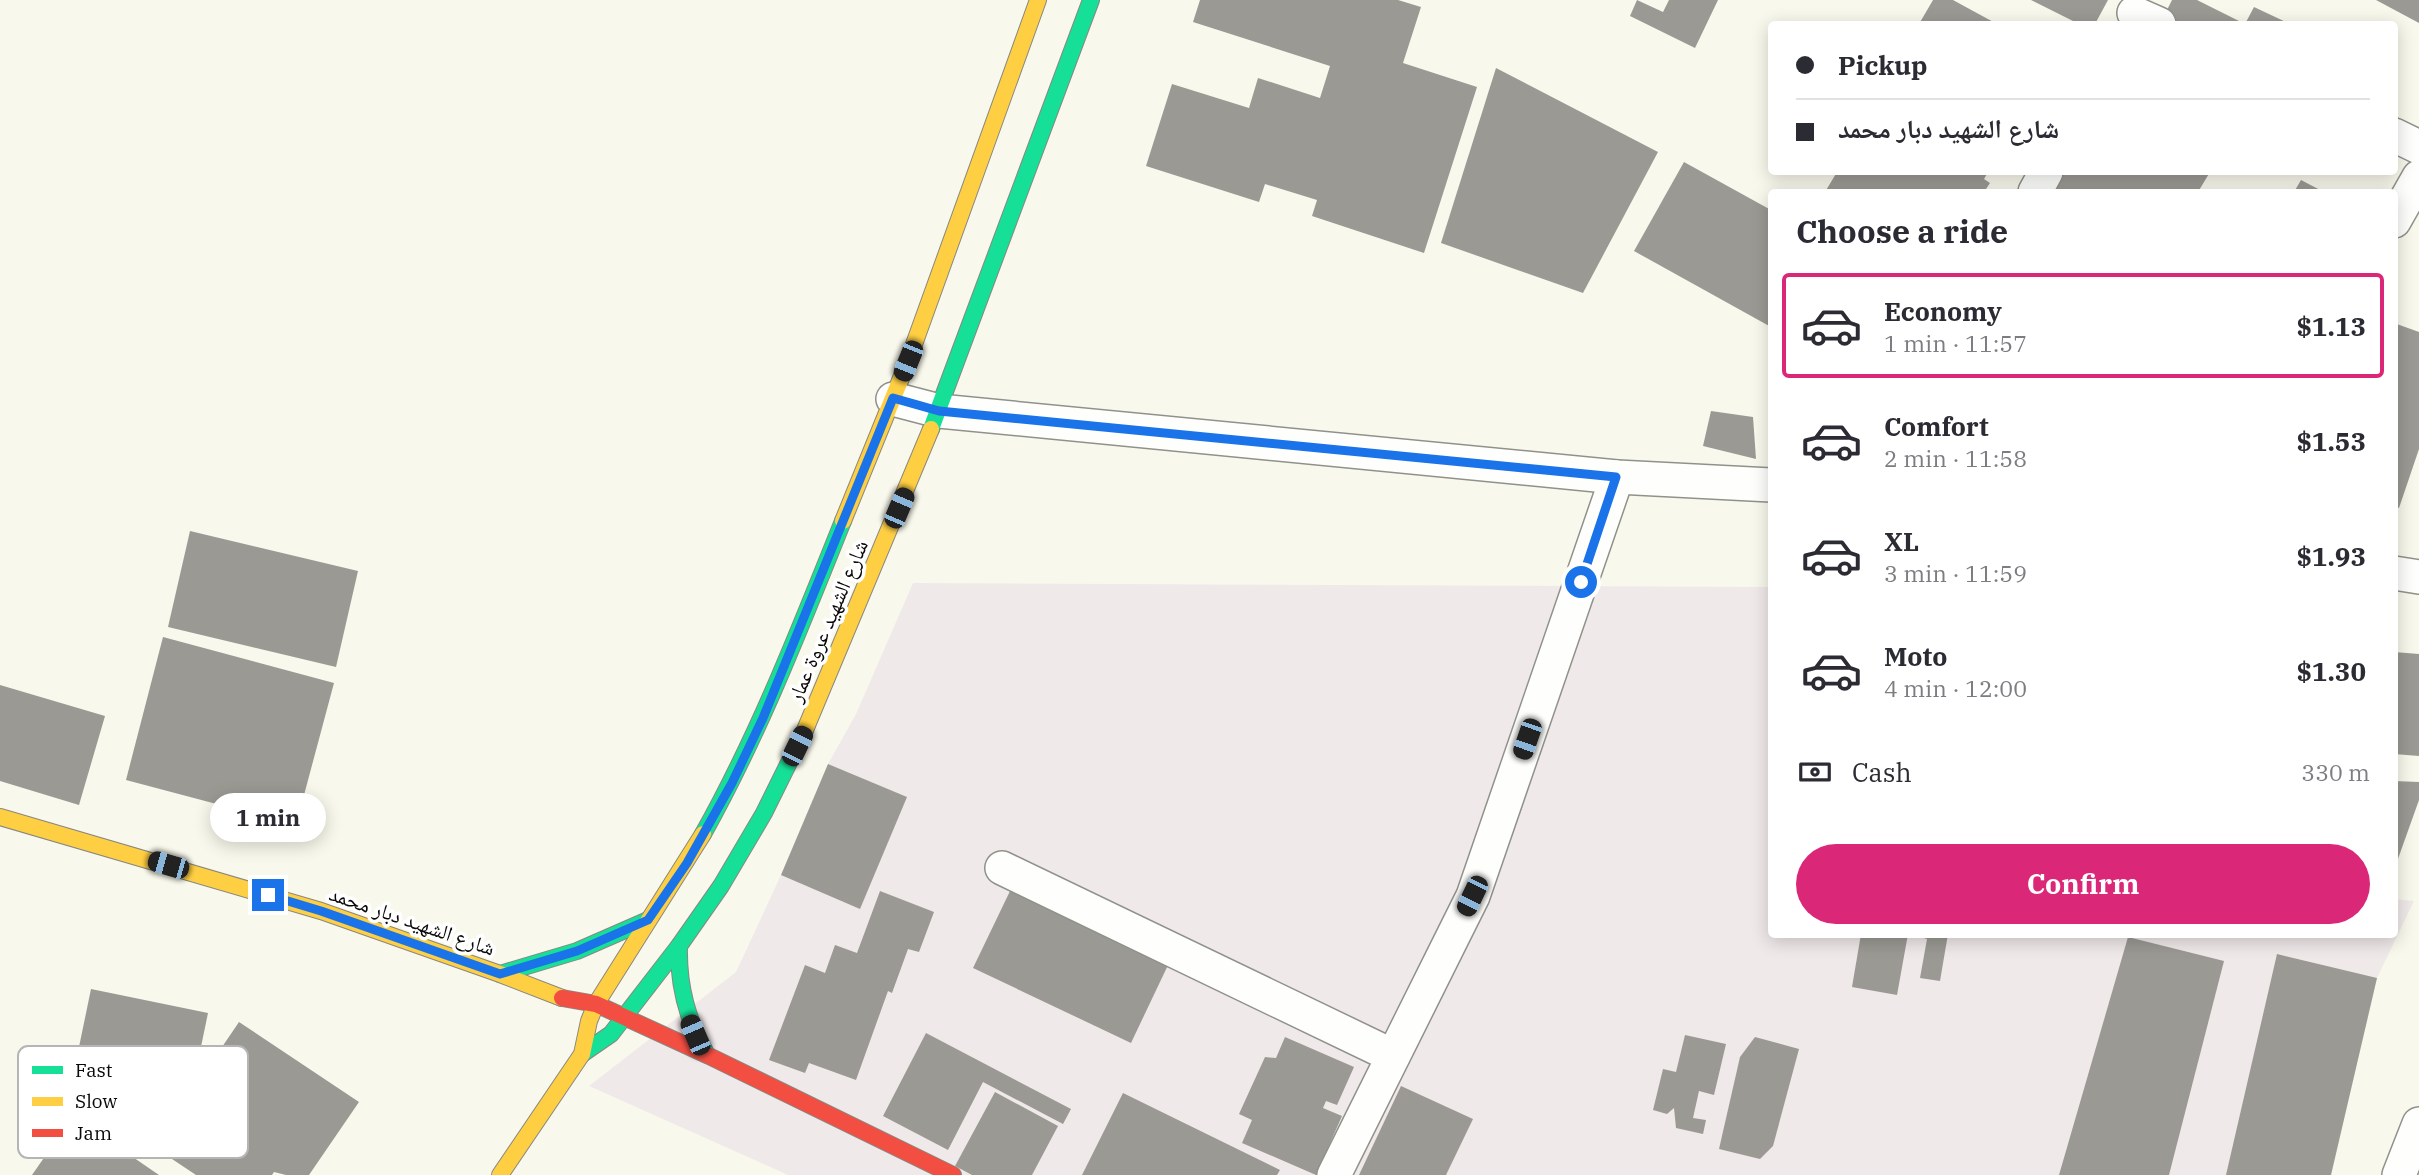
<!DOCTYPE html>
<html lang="en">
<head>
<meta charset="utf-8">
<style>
	:root { --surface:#fff; --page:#f2f2f3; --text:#2b2b33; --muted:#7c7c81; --line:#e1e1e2; --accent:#db2777 }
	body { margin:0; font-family:"IBM Plex Serif","Noto Naskh Arabic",serif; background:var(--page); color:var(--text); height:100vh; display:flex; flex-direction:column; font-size:26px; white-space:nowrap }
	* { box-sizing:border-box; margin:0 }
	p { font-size:23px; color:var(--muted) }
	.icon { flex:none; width:38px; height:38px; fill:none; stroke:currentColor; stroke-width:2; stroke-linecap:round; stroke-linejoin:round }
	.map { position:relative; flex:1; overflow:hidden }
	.side { position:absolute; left:1768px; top:189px; width:630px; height:749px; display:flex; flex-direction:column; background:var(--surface); border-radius:7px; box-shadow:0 4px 18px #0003 }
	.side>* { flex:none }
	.top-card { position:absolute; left:1768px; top:21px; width:630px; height:154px; border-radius:7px; box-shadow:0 4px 18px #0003; display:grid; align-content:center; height:154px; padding:0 28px; background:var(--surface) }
	.end { position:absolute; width:32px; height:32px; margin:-16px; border:9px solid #1a73e8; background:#fff; box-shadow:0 0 0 4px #fff }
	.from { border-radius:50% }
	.bubble { position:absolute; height:49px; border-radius:24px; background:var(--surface); box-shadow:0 4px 18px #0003; font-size:23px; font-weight:800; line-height:49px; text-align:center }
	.car { position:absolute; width:21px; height:42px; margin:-21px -10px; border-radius:9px; box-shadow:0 0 5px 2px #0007; background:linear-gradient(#222 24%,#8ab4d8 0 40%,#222 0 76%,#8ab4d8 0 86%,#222 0) }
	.top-card b { display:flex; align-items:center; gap:24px; height:66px; font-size:26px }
	.top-card b+b { border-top:2px solid var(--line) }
	.top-card i { width:18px; height:18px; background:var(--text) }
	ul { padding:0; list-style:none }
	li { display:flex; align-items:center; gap:21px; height:105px; margin:0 14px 10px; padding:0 14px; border:4px solid transparent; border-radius:7px }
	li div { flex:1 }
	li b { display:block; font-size:26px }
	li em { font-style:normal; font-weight:800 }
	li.on { border-color:var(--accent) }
	li>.icon { width:63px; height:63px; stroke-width:1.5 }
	h2 { padding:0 28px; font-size:32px; line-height:84px }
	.pay { display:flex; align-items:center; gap:18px; height:77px; padding:0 28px; font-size:26px }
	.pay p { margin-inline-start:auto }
	.action { display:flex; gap:14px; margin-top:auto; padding:14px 28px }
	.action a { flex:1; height:80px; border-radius:42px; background:var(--accent); color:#fff; font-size:28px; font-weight:800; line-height:80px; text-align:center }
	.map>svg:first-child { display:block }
	.industrial { fill:#f0e9ea }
	.building { fill:#9b9993 }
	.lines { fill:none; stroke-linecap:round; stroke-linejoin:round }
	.street-casing { stroke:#91918b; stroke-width:36 }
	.fast-casing { stroke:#888782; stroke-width:18 }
	.slow-casing { stroke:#888782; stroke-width:18 }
	.jam-casing { stroke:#888782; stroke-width:18 }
	.street { stroke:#fefefc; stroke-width:33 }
	.fast { stroke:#16e098; stroke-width:16 }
	.slow { stroke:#ffcf43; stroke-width:16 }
	.jam { stroke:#f24e42; stroke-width:16 }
	.route { stroke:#1a73e8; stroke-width:9 }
	.labels { text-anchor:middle; stroke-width:7; stroke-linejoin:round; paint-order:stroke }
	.street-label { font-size:21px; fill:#090909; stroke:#fff }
	.key { fill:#fff; stroke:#b5b5b5; stroke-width:2 }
	.key-label { font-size:19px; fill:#090909 }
</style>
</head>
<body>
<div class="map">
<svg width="2419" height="1175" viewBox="0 0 2419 1175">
	<rect width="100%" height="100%" fill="#f9f8ec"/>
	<!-- industrial -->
	<polygon class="industrial" points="913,583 1771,587 1771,934 2394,934 2394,899 2414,901 2377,978 2331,1175 788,1175 589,1086 736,972 781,875 828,764 856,714"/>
	<!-- building -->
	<g class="building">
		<polygon points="1200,0 1398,0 1421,7 1403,63 1477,87 1424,253 1312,216 1317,200 1265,184 1259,202 1146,166 1172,84 1249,108 1258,78 1320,98 1330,66 1193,22"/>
		<polygon points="1637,0 1663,12 1669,0 1718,0 1695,48 1630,16"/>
		<polygon points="1933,0 1953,0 1997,24 1919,24"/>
		<polygon points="2031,0 2108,0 2095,24 2079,24"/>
		<polygon points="2172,0 2197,0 2245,24 2254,7 2290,24 2160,24"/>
		<polygon points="2376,0 2419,0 2419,23"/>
		<polygon points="1496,68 1658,152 1583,293 1441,243"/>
		<polygon points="1684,162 1771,210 1771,327 1634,251"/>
		<polygon points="1837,172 1988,172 1984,179 1990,183 1984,192 1825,192"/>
		<polygon points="2047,172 2210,172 2198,192 2035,192"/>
		<polygon points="2301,180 2324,192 2294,192"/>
		<polygon points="2394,323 2419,332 2419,449 2399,508 2394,506"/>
		<polygon points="1711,411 1753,417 1756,459 1703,446"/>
		<polygon points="190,531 358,571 336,667 168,627"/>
		<polygon points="163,637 334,683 296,825 126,780"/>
		<polygon points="2394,652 2419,654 2419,756 2394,754"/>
		<polygon points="0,685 105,716 79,805 0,781"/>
		<polygon points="828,764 907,797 860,909 781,875"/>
		<polygon points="2394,781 2419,782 2419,800 2394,870"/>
		<polygon points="1011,889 1169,963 1131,1043 973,968"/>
		<polygon points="880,891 934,912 919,952 908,949 892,993 888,991 856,1080 809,1063 805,1073 769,1060 805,965 825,973 835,945 857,953"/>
		<polygon points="1861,934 1908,934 1897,995 1852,987"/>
		<polygon points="1911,934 1948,934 1940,981 1920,978 1927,939"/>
		<polygon points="2128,937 2224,961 2169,1175 2059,1175"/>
		<polygon points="2277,954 2377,978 2331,1175 2226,1175"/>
		<polygon points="91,989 208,1013 196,1071 79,1047"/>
		<polygon points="239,1022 359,1102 309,1175 286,1175 274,1172 272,1175 196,1175 154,1147"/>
		<polygon points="926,1033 1071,1109 1063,1124 983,1082 948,1150 883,1116"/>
		<polygon points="1685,1035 1726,1044 1714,1095 1699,1091 1693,1118 1706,1120 1703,1134 1676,1128 1674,1108 1667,1114 1653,1110 1663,1069 1676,1072"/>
		<polygon points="1285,1037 1354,1067 1337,1105 1326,1101 1323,1108 1342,1116 1316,1175 1242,1143 1252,1120 1239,1114 1265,1057 1276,1058"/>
		<polygon points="1755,1037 1799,1049 1773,1146 1760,1159 1719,1149 1740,1057"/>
		<polygon points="1401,1086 1473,1119 1446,1175 1359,1175"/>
		<polygon points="995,1092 1058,1126 1032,1175 972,1175 955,1166"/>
		<polygon points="1123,1093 1280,1170 1277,1175 1082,1175"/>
		<polygon points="73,1116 159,1175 32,1175"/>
	</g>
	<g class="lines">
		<defs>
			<g id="street">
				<polyline points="2134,13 2159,24"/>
				<polyline points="2394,135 2419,147"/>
				<polyline points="2035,192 2046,172"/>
				<polyline points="2394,221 2419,177"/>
				<polyline points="893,399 939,411 1617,477 1771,485"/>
				<polyline points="2394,573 2419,577"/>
				<polyline points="1002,868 1393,1056"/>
				<polyline points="1334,1175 1473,896 1617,477"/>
				<polyline points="2399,1175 2419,1124"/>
			</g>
			<g id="fast">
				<polyline points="931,429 1091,0"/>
				<path d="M703,834c56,-100 97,-206 140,-313"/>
				<path d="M679,946c-1,40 8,74 28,109"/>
				<polyline points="500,974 577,951 648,920"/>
				<polyline points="582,1054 611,1034 679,946 721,886 764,813 805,730"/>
			</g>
			<g id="slow">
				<polyline points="843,521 908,361 1038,0"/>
				<polyline points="805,730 931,429"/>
				<polyline points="0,817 321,911 500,974 562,998"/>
				<polyline points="500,1175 582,1054 589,1021 596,1004 703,834"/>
			</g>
			<polyline id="jam" points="562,998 596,1004 707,1055 953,1175"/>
		</defs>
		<!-- street casing -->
		<use href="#street" class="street-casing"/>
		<!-- fast casing -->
		<use href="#fast" class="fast-casing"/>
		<!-- slow casing -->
		<use href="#slow" class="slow-casing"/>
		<!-- jam casing -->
		<use href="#jam" class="jam-casing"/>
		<!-- street -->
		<use href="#street" class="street"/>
		<!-- fast -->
		<use href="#fast" class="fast"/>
		<!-- slow -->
		<use href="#slow" class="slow"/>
		<!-- jam -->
		<use href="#jam" class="jam"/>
	</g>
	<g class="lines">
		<!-- route -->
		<polyline class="route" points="268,895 321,911 500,974 577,951 648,920 687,863 732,783 763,718 893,398 939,411 1616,477 1581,582"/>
	</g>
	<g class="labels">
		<!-- street labels -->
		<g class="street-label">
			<text transform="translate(828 621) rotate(-67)" y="7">شارع الشهيد عروة عمار</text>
			<text transform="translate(412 921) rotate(19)" y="7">شارع الشهيد دبار محمد</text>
		</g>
	</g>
	<!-- legend -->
	<rect x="18" y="1046" width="230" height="112" rx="10" class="key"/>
	<rect x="32" y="1066" width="31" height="8" fill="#16e098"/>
	<rect x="32" y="1097" width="31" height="9" fill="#ffcf43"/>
	<rect x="32" y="1129" width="31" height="8" fill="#f24e42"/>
	<g class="key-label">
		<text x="75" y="1077">Fast</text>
		<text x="75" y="1108">Slow</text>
		<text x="75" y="1140">Jam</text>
	</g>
</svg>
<i class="end from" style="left:1581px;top:582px"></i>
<i class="end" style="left:268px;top:895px"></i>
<div class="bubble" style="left:210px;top:793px;width:116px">1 min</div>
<i class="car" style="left:908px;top:361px;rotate:202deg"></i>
<i class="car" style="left:899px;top:508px;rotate:23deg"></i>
<i class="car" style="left:1527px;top:739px;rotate:199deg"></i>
<i class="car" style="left:797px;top:746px;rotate:26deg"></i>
<i class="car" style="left:168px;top:865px;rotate:286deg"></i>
<i class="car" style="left:1472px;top:896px;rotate:206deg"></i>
<i class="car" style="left:695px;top:1035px;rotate:337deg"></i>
<div class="top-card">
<b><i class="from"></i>Pickup</b>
<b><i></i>شارع الشهيد دبار محمد</b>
</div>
<section class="side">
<h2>Choose a ride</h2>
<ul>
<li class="on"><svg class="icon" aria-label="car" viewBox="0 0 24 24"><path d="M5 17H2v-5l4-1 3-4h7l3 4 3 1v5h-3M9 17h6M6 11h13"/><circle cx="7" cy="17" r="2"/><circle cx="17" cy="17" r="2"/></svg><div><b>Economy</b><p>1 min · 11:57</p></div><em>$1.13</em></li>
<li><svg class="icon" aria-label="car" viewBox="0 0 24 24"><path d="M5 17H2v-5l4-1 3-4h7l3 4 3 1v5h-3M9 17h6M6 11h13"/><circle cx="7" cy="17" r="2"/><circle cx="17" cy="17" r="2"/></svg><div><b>Comfort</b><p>2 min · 11:58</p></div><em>$1.53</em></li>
<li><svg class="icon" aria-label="car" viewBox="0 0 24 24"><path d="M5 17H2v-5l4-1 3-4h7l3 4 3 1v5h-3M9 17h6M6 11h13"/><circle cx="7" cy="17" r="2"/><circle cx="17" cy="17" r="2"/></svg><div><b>XL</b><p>3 min · 11:59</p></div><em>$1.93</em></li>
<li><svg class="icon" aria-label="car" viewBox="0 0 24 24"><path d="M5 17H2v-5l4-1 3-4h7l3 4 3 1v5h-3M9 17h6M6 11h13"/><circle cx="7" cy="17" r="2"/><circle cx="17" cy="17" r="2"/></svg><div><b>Moto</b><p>4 min · 12:00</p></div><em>$1.30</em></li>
</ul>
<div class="pay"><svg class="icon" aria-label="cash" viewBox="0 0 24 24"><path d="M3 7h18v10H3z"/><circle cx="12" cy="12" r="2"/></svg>Cash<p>330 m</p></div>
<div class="action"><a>Confirm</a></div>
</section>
</div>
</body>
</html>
